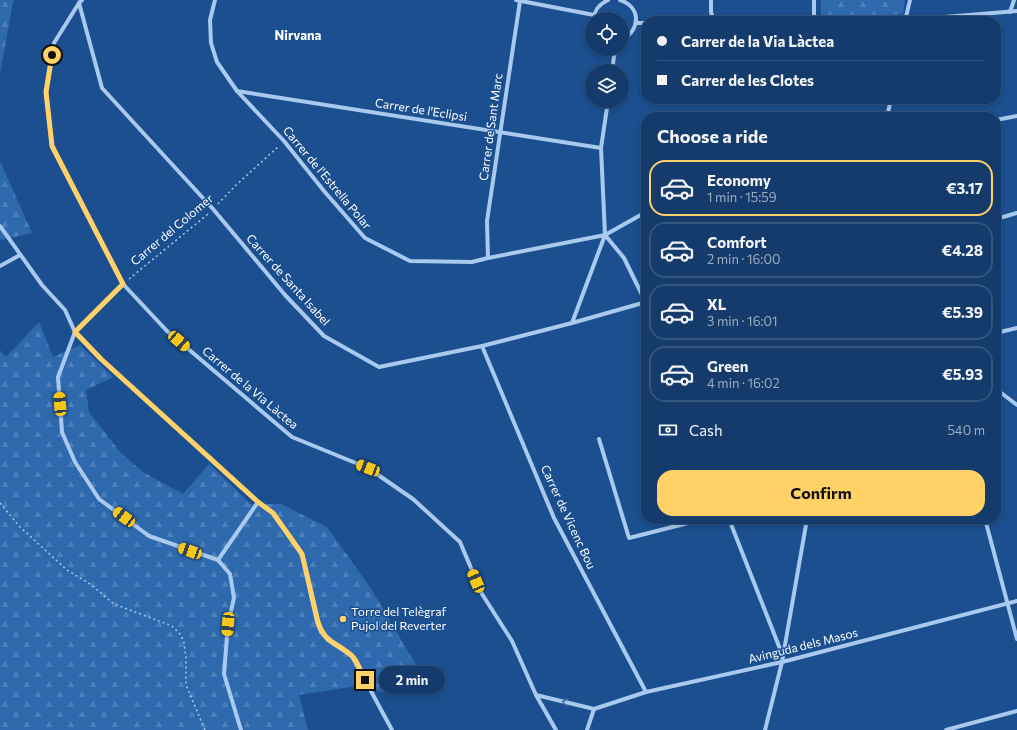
<!DOCTYPE html>
<html lang="en">
<head>
<meta charset="utf-8">
<style>
	:root { --surface:#143b6b; --page:#214673; --text:#f1f3f6; --muted:#9dadc1; --line:#33557e; --accent:#ffd166 }
	body { margin:0; font-family:Commissioner,sans-serif; background:var(--page); color:var(--text); height:100vh; display:flex; flex-direction:column; font-size:15px; white-space:nowrap }
	* { box-sizing:border-box; margin:0 }
	p { font-size:13px; color:var(--muted) }
	.icon { flex:none; width:22px; height:22px; fill:none; stroke:currentColor; stroke-width:2; stroke-linecap:round; stroke-linejoin:round }
	.map { position:relative; flex:1; overflow:hidden }
	.drawer { position:absolute; left:641px; top:112px; width:360px; height:412px; display:flex; flex-direction:column; background:var(--surface); border-radius:16px; box-shadow:0 2px 6px #0003,0 0 0 1px var(--line) }
	.drawer>* { flex:none }
	.top-card { position:absolute; left:641px; top:16px; width:360px; height:88px; border-radius:16px; box-shadow:0 2px 6px #0003,0 0 0 1px var(--line); display:grid; align-content:center; height:88px; padding:0 16px; background:var(--surface) }
	.buttons { position:absolute; left:585px; top:12px; display:grid; gap:8px }
	.buttons a { display:grid; place-items:center; width:44px; height:44px; border-radius:50%; background:var(--surface); box-shadow:0 2px 6px #0003,0 0 0 1px var(--line); font-size:20px }
	.end { position:absolute; width:18px; height:18px; margin:-9px; border:5px solid #ffd166; background:#111; box-shadow:0 0 0 2px #111 }
	.from { border-radius:50% }
	.bubble { position:absolute; height:28px; border-radius:14px; background:var(--surface); box-shadow:0 2px 6px #0003,0 0 0 1px var(--line); font-size:13px; font-weight:700; line-height:28px; text-align:center }
	.car { position:absolute; width:12px; height:24px; margin:-12px -6px; border-radius:5px; box-shadow:0 0 3px 1px #0007; background:linear-gradient(#f5c518 24%,#345 0 40%,#f5c518 0 76%,#345 0 86%,#f5c518 0) }
	.top-card b { display:flex; align-items:center; gap:14px; height:38px; font-size:15px }
	.top-card b+b { border-top:1px solid var(--line) }
	.top-card i { width:10px; height:10px; background:var(--text) }
	ul { padding:0; list-style:none }
	li { display:flex; align-items:center; gap:12px; height:56px; margin:0 8px 6px; padding:0 8px; border:2px solid var(--line); border-radius:16px }
	li div { flex:1 }
	li b { display:block; font-size:15px }
	li em { font-style:normal; font-weight:700 }
	li.current { border-color:var(--accent) }
	li>.icon { width:36px; height:36px; stroke-width:1.5 }
	h2 { padding:0 16px; font-size:18px; line-height:48px }
	.pay { display:flex; align-items:center; gap:10px; height:44px; padding:0 16px; font-size:15px }
	.pay p { margin-inline-start:auto }
	.primary-button { display:flex; gap:8px; margin-top:auto; padding:8px 16px }
	.primary-button a { flex:1; height:46px; border-radius:16px; background:var(--accent); color:#111; font-size:16px; font-weight:700; line-height:46px; text-align:center }
	.map>svg:first-child { display:block }
	.forest { fill:url(#forest-firs) }
	.lines { fill:none; stroke-linecap:round; stroke-linejoin:round }
	.path { stroke:#a9c9ee; stroke-width:1.5; stroke-dasharray:2 3; stroke-linecap:butt }
	.minor { stroke:#a9c9ee; stroke-width:4 }
	.oneway { stroke:#4674ac }
	.route { stroke:#ffd166; stroke-width:5 }
	.poi-dot { fill:#ffd166; stroke:#1b4f8f; stroke-width:1.5 }
	.labels { text-anchor:middle; stroke-width:3; stroke-linejoin:round; paint-order:stroke }
	.street-label { font-size:12px; fill:#fff; stroke:#1b4f8f }
	.poi-label { font-size:12px; fill:#fff; stroke:#1b4f8f; text-anchor:start }
	.neighbourhood-label { font-size:13px; font-weight:bold; fill:#fff; stroke:#1b4f8f }
</style>
</head>
<body>
<div class="map">
<svg width="1017" height="730" viewBox="0 0 1017 730">
	<defs>
		<pattern id="forest-firs" width="22" height="20" patternUnits="userSpaceOnUse"><rect width="22" height="20" fill="#2e69ad"/><path d="M5 1l3.5 6h-7zM16 11l3.5 6h-7z" fill="#4d80b9"/></pattern>
	</defs>
	<rect width="100%" height="100%" fill="#1b4f8f"/>
	<!-- forest -->
	<g class="forest">
		<polygon points="0,0 15,0 13,2 0,74"/>
		<polygon points="821,0 905,0 903,14 868,17 821,17"/>
		<polygon points="0,161 32,233 0,240"/>
		<polygon points="39,322 53,357 80,345 113,377 86,390 89,412 120,452 143,472 183,494 209,464 251,504 281,504 327,527 370,587 422,675 386,693 357,686 299,695 308,730 0,730 0,350 6,357"/>
	</g>
	<g class="lines">
		<!-- path -->
		<g class="path">
			<polyline points="218,204 235,186 279,146"/>
			<polyline points="129,279 208,214"/>
			<polyline points="0,503 20,527 67,570 90,584 114,604 172,626 181,635 184,643 186,658 186,685 205,730"/>
		</g>
		<!-- minor -->
		<g class="minor">
			<polyline points="82,0 79,3 54,43 46,92 52,146 123,284 167,331 292,437 368,468 413,499 460,542 482,594 512,641 536,695 556,730"/>
			<polyline points="215,0 210,20 211,43 217,62 237,91 284,141 324,191 365,238 410,261 472,262 488,258 605,235 646,212"/>
			<polyline points="516,0 594,15"/>
			<path d="M620,0c21,7 21,29 2,40"/>
			<polyline points="711,0 711,12 714,21"/>
			<polyline points="814,0 814,21"/>
			<polyline points="79,3 102,88 213,209 285,295 324,336 379,367 482,346 572,323 646,302"/>
			<polyline points="1010,12 1014,0"/>
			<path d="M594,19c0,-10 6,-15 14,-19"/>
			<polyline points="896,21 1017,11"/>
			<polyline points="905,21 910,0"/>
			<polyline points="636,23 646,23"/>
			<polyline points="612,71 615,49"/>
			<polyline points="237,91 601,148"/>
			<polyline points="887,117 891,99"/>
			<polyline points="996,120 1017,116"/>
			<polyline points="996,219 1017,213"/>
			<polyline points="0,226 42,285 65,310 75,332 101,359 258,502 273,513 302,554 317,622 321,632 328,640 352,656 392,730"/>
			<polyline points="605,235 624,258 645,301"/>
			<polyline points="488,258 487,221 520,1"/>
			<polyline points="0,266 20,255"/>
			<polyline points="123,284 75,332 58,377 62,432 75,462 99,499 149,536 218,560 230,574 234,598 228,624 224,674 241,730"/>
			<polyline points="572,323 605,235 601,148 608,101"/>
			<polyline points="996,333 1017,328"/>
			<polyline points="482,346 554,518 646,692"/>
			<polyline points="996,389 1017,405"/>
			<polyline points="599,439 629,538 704,519"/>
			<polyline points="729,519 782,654"/>
			<polyline points="985,519 1017,639"/>
			<polyline points="218,560 258,502"/>
			<polyline points="536,695 594,709 646,692 782,662 1017,601"/>
			<polyline points="587,730 594,709"/>
			<polyline points="765,730 782,662 807,519"/>
			<polyline points="946,730 1017,711"/>
		</g>
	</g>
	<!-- one-way arrows -->
	<defs><path id="oneway-chevron" d="M-2-3.5L2.5 0L-2 3.5" fill="none" stroke-width="1.6" stroke-linecap="round" stroke-linejoin="round"/></defs>
	<use class="oneway" href="#oneway-chevron" transform="translate(565 702) rotate(-166)"/>
	<g class="lines">
		<!-- route -->
		<path class="route" d="M52,55l-6,37 6,54 71,138 -48,48 26,27 157,143 15,11 29,41 16,68c7,21 18,20 33,33 6,5 10,17 14,25"/>
	</g>
	<!-- markers -->
	<circle class="poi-dot" cx="343" cy="619" r="4"/>
	<g class="labels">
		<!-- street labels -->
		<g class="street-label">
			<text transform="translate(421 110) rotate(9)" y="4">Carrer de l'Eclipsi</text>
			<text transform="translate(491 127) rotate(-82)" y="4">Carrer de Sant Marc</text>
			<text transform="translate(327 178) rotate(50)" y="4">Carrer de l'Estrella Polar</text>
			<text transform="translate(172 230) rotate(-40)" y="4">Carrer del Colomer</text>
			<text transform="translate(288 280) rotate(48)" y="4">Carrer de Santa Isabel</text>
			<text transform="translate(250 388) rotate(40)" y="4">Carrer de la Via Làctea</text>
			<text transform="translate(568 517) rotate(65)" y="4">Carrer de Vicenc Bou</text>
			<text transform="translate(803 646) rotate(-14)" y="4">Avinguda dels Masos</text>
		</g>
		<!-- poi labels -->
		<g class="poi-label">
			<text x="351" y="616">Torre del Telègraf<tspan x="351" dy="14">Pujol del Reverter</tspan></text>
		</g>
		<!-- neighbourhood labels -->
		<g class="neighbourhood-label">
			<text x="298" y="40">Nirvana</text>
		</g>
	</g>
</svg>
<div class="buttons">
<a><svg class="icon" aria-label="locate" viewBox="0 0 24 24"><circle cx="12" cy="12" r="6"/><path d="M12 2v4M12 18v4M2 12h4M18 12h4"/></svg></a>
<a><svg class="icon" aria-label="layers" viewBox="0 0 24 24"><path d="M12 4l9 5-9 5-9-5zM3 14l9 5 9-5"/></svg></a>
</div>
<i class="end from" style="left:52px;top:55px"></i>
<i class="end" style="left:365px;top:680px"></i>
<div class="bubble" style="left:379px;top:666px;width:66px">2 min</div>
<i class="car" style="left:179px;top:341px;rotate:131deg"></i>
<i class="car" style="left:60px;top:404px;rotate:355deg"></i>
<i class="car" style="left:368px;top:468px;rotate:291deg"></i>
<i class="car" style="left:124px;top:517px;rotate:307deg"></i>
<i class="car" style="left:190px;top:551px;rotate:290deg"></i>
<i class="car" style="left:476px;top:581px;rotate:337deg"></i>
<i class="car" style="left:228px;top:624px;rotate:185deg"></i>
<div class="top-card">
<b><i class="from"></i>Carrer de la Via Làctea</b>
<b><i></i>Carrer de les Clotes</b>
</div>
<section class="drawer">
<h2>Choose a ride</h2>
<ul>
<li class="current"><svg class="icon" aria-label="car" viewBox="0 0 24 24"><path d="M5 17H2v-5l4-1 3-4h7l3 4 3 1v5h-3M9 17h6M6 11h13"/><circle cx="7" cy="17" r="2"/><circle cx="17" cy="17" r="2"/></svg><div><b>Economy</b><p>1 min · 15:59</p></div><em>€3.17</em></li>
<li><svg class="icon" aria-label="car" viewBox="0 0 24 24"><path d="M5 17H2v-5l4-1 3-4h7l3 4 3 1v5h-3M9 17h6M6 11h13"/><circle cx="7" cy="17" r="2"/><circle cx="17" cy="17" r="2"/></svg><div><b>Comfort</b><p>2 min · 16:00</p></div><em>€4.28</em></li>
<li><svg class="icon" aria-label="car" viewBox="0 0 24 24"><path d="M5 17H2v-5l4-1 3-4h7l3 4 3 1v5h-3M9 17h6M6 11h13"/><circle cx="7" cy="17" r="2"/><circle cx="17" cy="17" r="2"/></svg><div><b>XL</b><p>3 min · 16:01</p></div><em>€5.39</em></li>
<li><svg class="icon" aria-label="car" viewBox="0 0 24 24"><path d="M5 17H2v-5l4-1 3-4h7l3 4 3 1v5h-3M9 17h6M6 11h13"/><circle cx="7" cy="17" r="2"/><circle cx="17" cy="17" r="2"/></svg><div><b>Green</b><p>4 min · 16:02</p></div><em>€5.93</em></li>
</ul>
<div class="pay"><svg class="icon" aria-label="cash" viewBox="0 0 24 24"><path d="M3 7h18v10H3z"/><circle cx="12" cy="12" r="2"/></svg>Cash<p>540 m</p></div>
<div class="primary-button"><a>Confirm</a></div>
</section>
</div>
</body>
</html>
